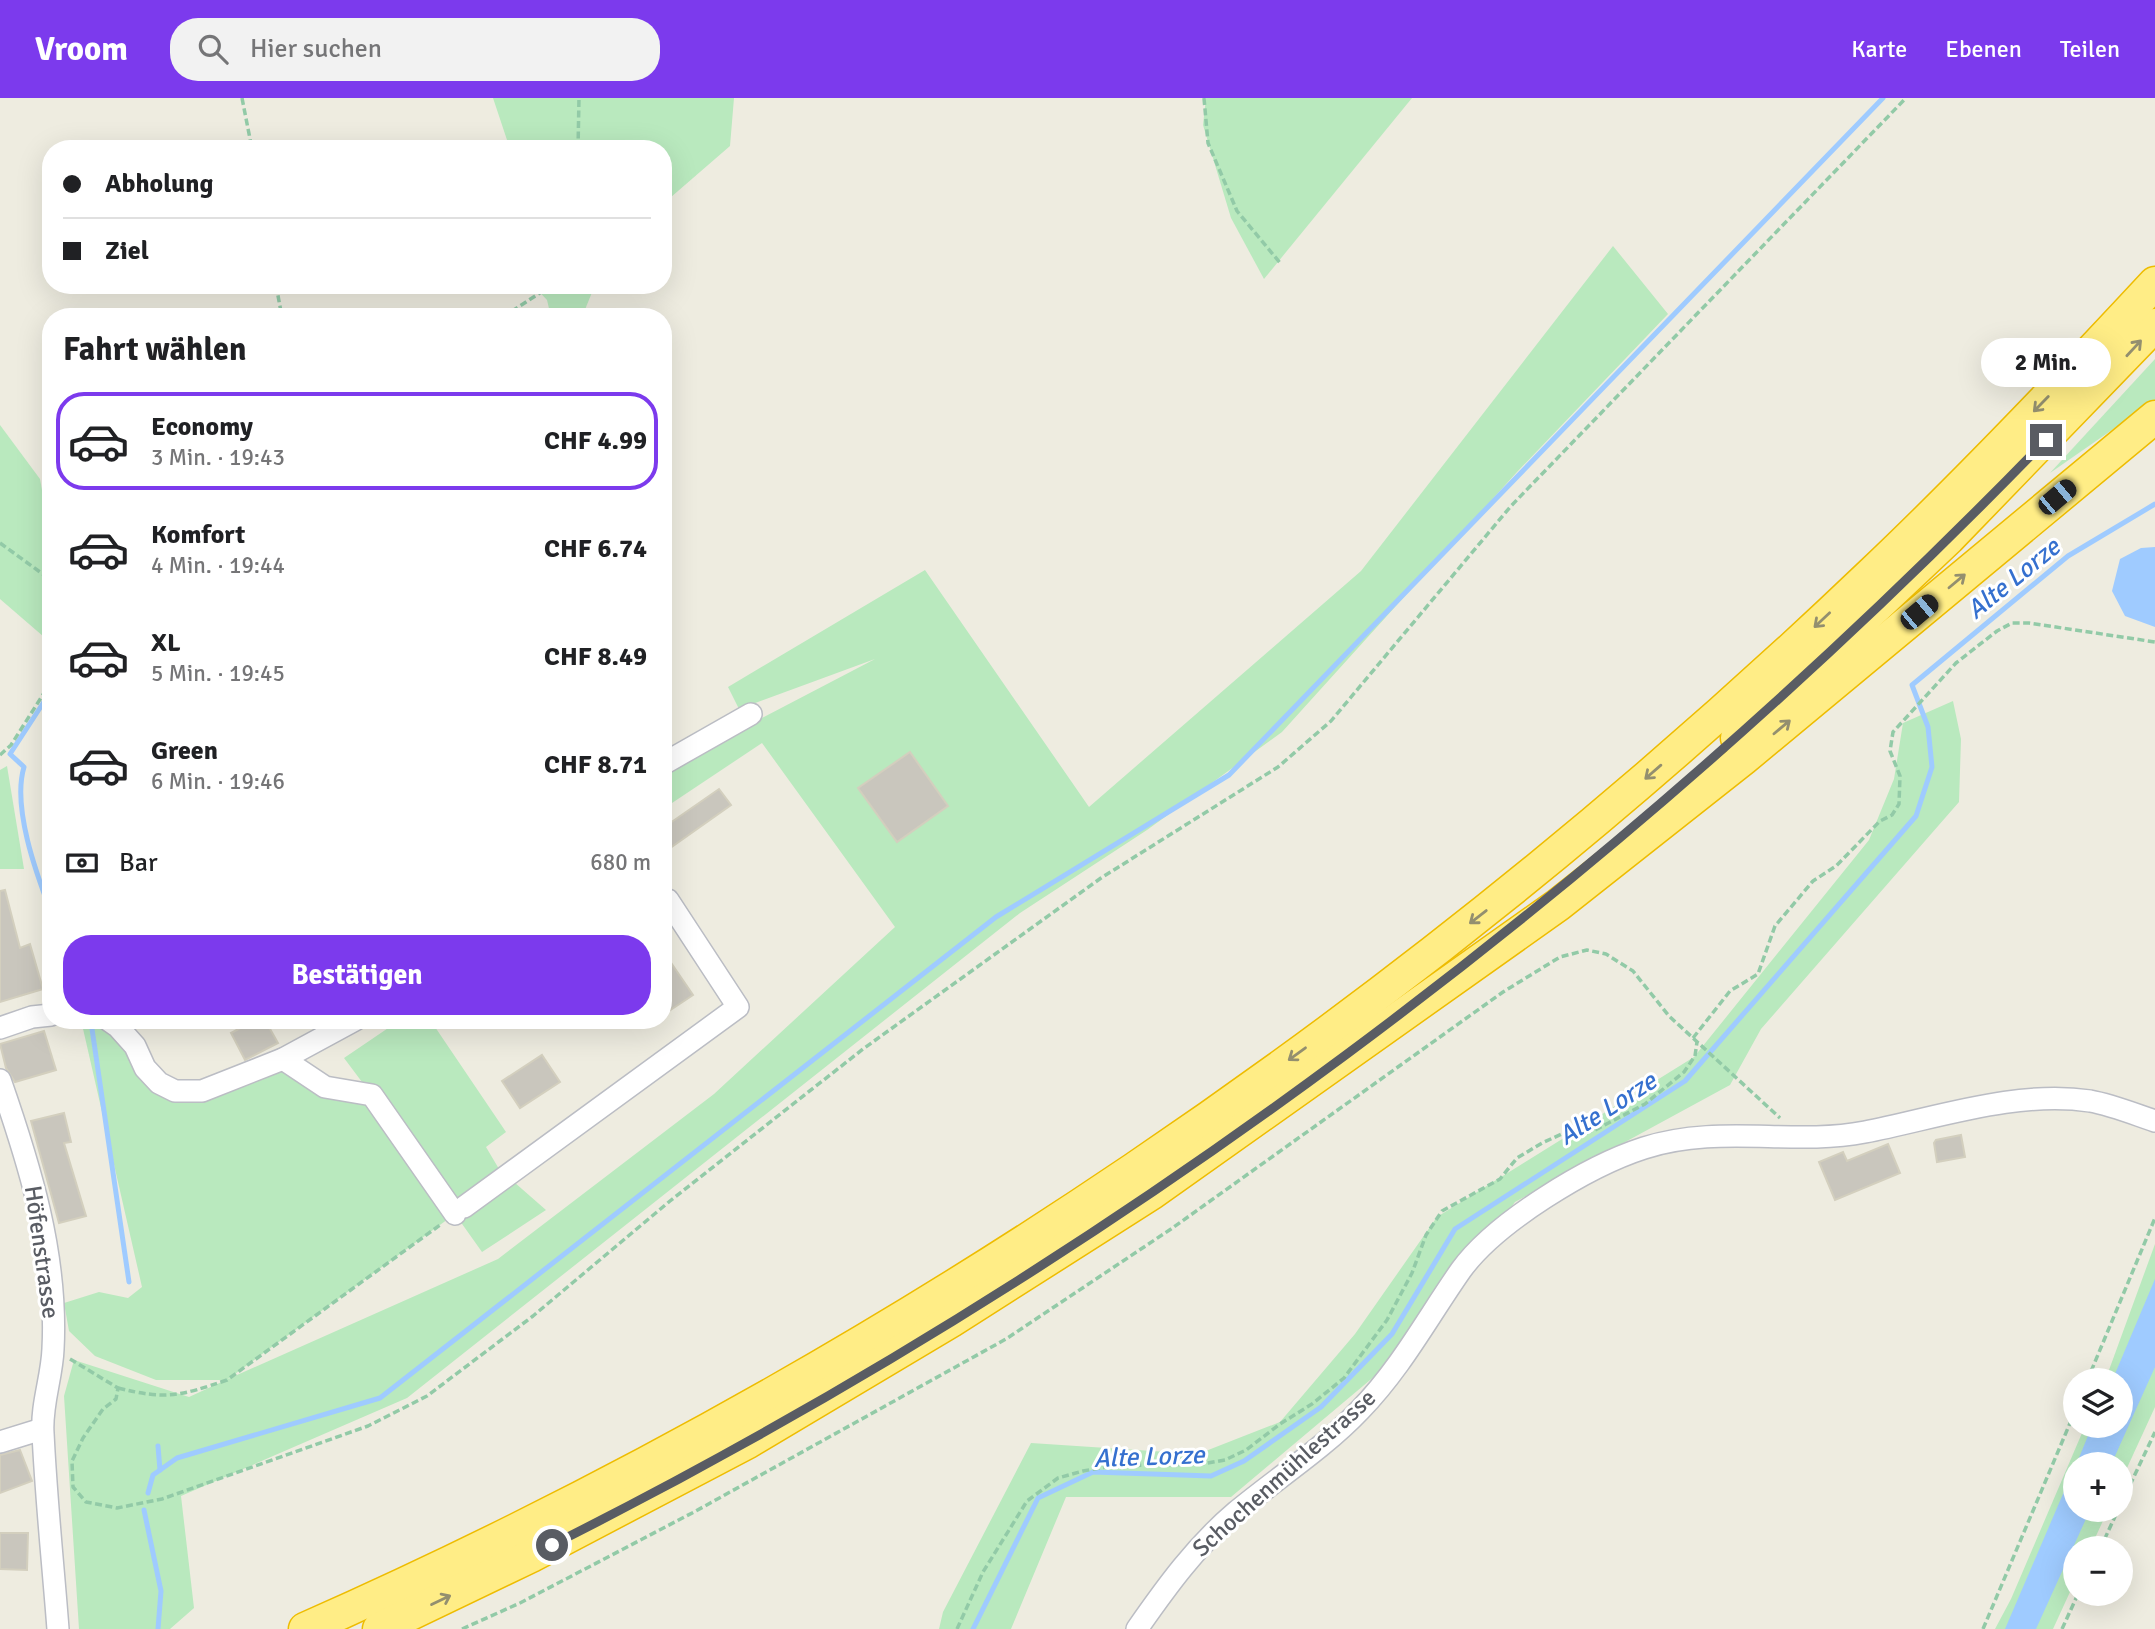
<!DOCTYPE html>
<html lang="de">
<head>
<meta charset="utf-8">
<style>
	:root { --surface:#fff; --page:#f2f2f2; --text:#202124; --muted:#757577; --line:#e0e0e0; --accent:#7c3aed }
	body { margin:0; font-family:Signika,sans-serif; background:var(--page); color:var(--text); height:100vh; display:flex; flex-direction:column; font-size:26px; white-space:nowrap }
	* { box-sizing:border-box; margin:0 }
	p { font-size:23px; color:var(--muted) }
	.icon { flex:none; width:38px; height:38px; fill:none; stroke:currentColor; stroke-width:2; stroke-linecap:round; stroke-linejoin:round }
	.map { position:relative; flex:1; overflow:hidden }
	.side { position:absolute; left:42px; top:210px; width:630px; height:721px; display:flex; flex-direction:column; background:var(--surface); border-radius:28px; box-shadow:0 7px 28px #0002 }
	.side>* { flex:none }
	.guide { position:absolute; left:42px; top:42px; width:630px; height:154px; border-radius:28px; box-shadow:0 7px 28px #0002; display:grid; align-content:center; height:154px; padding:0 21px; background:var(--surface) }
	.buttons { position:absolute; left:2063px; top:1270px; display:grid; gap:14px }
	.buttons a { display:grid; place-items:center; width:70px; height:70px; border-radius:50%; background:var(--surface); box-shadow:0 7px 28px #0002; font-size:35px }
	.end { position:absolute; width:32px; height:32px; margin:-16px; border:9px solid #595c63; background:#fff; box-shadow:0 0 0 4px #fff }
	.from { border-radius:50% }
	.bubble { position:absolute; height:49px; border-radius:24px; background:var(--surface); box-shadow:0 7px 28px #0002; font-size:23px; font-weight:700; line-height:49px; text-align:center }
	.car { position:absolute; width:21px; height:42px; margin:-21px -10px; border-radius:9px; box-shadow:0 0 5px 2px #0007; background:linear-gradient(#222 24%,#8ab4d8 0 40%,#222 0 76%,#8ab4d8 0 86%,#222 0) }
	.guide b { display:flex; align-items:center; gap:24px; height:66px; font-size:26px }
	.guide b+b { border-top:2px solid var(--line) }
	.guide i { width:18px; height:18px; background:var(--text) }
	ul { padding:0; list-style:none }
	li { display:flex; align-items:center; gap:21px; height:98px; margin:0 14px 10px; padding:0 7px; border:4px solid transparent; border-radius:28px }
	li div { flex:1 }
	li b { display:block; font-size:26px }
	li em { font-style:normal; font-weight:700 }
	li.active { border-color:var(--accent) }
	li>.icon { width:63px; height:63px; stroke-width:1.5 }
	h2 { padding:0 21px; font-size:32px; line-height:84px }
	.pay { display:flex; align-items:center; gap:18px; height:77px; padding:0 21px; font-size:26px }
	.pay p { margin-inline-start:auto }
	.primary-button { display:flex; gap:14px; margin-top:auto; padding:14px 21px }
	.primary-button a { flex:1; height:80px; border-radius:28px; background:var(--accent); color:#fff; font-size:28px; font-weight:700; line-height:80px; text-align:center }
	header { display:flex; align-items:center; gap:42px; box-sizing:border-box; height:98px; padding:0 35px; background:var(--accent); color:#fff }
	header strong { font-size:33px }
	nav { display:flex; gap:38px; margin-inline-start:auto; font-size:24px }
	.search { width:490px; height:63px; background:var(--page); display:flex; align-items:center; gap:18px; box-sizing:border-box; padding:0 24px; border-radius:28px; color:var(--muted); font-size:26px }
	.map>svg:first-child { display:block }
	.green { fill:#b9e9be }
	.water { fill:#9fcbff }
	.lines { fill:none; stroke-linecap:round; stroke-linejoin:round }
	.stream { stroke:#9fcbff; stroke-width:5 }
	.building { fill:#c9c6bd; stroke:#d3cfbe; stroke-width:2 }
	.minor-casing { stroke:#bbbdc4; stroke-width:24 }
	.highway-casing { stroke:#eebc00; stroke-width:35 }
	.path { stroke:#92caa7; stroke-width:3.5; stroke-dasharray:7 3.5; stroke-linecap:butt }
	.minor { stroke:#fff; stroke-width:21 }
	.highway { stroke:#ffed86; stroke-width:32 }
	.oneway { stroke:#938f6f }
	.route { stroke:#595c63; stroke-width:9 }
	.labels { text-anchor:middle; stroke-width:6; stroke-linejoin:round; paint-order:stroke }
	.street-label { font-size:24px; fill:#595c63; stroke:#fff }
	.water-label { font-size:26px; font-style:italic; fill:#3570cf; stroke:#fff }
</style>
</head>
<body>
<header>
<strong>Vroom</strong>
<div class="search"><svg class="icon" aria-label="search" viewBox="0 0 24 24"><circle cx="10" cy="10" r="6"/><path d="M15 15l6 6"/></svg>Hier suchen</div>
<nav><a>Karte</a><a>Ebenen</a><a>Teilen</a></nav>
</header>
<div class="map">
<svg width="2155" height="1531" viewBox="0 0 2155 1531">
	<rect width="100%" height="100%" fill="#eeece0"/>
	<!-- green -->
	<g class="green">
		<polygon points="493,0 734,0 730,48 663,106 663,51 510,51"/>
		<polygon points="1206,0 1412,0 1264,181 1231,120 1203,27"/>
		<polygon points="1613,148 1668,216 1517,374 1282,634 1147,732 1020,815 407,1300 181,1398 194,1510 170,1531 79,1531 64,1298 74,1262 189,1299 226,1282 156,1282 95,1258 69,1233 64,1205 99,1194 128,1200 142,1189 81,922 108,922 175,993 283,961 325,989 371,996 344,960 400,922 436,922 433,926 506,1034 486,1049 499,1071 546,1112 482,1154 455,1116 228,1281 498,1161 714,996 895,829 762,645 663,711 663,676 693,656 875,561 739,611 728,589 925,472 1089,709 1361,473"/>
		<polygon points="533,187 595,187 582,219 551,219 547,202"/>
		<polygon points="2155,261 2155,302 2050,375"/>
		<polygon points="0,327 40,381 51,441 51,545 0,501"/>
		<polygon points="1953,603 1961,641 1959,704 1761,931 1730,987 1515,1104 1401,1256 1231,1399 1066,1399 1011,1531 939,1531 943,1514 1031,1345 1198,1356 1280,1324 1355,1236 1437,1119 1694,959 1869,742 1894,681 1903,625"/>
		<polygon points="7,668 24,771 0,771 0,672"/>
		<polygon points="2155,1146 2155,1309 2121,1383 2121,1367 2076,1367 2076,1412 2108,1412 2090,1451 2076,1451 2075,1483 2053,1531 1995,1531 2011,1501 2085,1328 2121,1328 2121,1283 2105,1283"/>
	</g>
	<!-- water -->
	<g class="water">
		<polygon points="2155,449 2155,529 2125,518 2112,493 2120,461 2141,450"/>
		<polygon points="2155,1181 2155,1269 2111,1367 2076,1367 2092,1328 2121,1328 2121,1283 2112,1283"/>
		<polygon points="2075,1368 2076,1412 2090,1412 2036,1531 2005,1531"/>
	</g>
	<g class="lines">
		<!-- stream -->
		<g class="stream">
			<path d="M51,593l-41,63 14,13c-12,40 12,106 27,145"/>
			<polyline points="91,924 129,1184"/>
			<polyline points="158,1348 160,1372"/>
			<polyline points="148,1395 153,1377 177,1360 380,1300 996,819 1229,677 1883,0"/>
			<polyline points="144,1412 161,1493 158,1531"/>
			<polyline points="973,1531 1038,1400 1093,1374 1211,1378 1244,1363 1321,1309 1392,1236 1455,1131 1685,983 1916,718 1932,669 1928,629 1912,587 2068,458 2155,406"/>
		</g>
	</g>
	<!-- building -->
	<g class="building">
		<polygon points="910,654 948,708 897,744 858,690"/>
		<polygon points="719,691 731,707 663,755 663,730"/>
		<polygon points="5,792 20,850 30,846 43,891 0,904 0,793"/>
		<polygon points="663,853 693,897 663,917"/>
		<polygon points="255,922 265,922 278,945 245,962 231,935"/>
		<polygon points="44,933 56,972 15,984 6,970 0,946"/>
		<polygon points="542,957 560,984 520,1010 502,983"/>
		<polygon points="64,1015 71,1044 64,1045 86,1118 59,1125 31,1023"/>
		<polygon points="1961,1037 1965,1059 1937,1064 1934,1045 1936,1042"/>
		<polygon points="1888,1046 1900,1075 1835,1102 1819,1064 1843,1054 1847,1063"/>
		<polygon points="20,1352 32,1383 0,1395 0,1357"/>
		<polygon points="0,1435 28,1435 27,1472 0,1471"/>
	</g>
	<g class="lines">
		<defs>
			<g id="minor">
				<polyline points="663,666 751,616"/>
				<polyline points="108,922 118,929 135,948 145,970 159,985 175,993 202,993 283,961 355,922"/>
				<polyline points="0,930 32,919 51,917"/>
				<polyline points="283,961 325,989 372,997 455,1116"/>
				<path d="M0,982c30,86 58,176 53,269 -1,28 -12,56 -10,84 3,65 10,131 15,196"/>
				<polyline points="464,1109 738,909 668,802"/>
				<polyline points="0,1344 42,1331"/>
				<path d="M1137,1531c30,-43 59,-83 99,-117 41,-34 88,-64 124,-102 41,-42 68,-93 101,-140 35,-48 127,-104 183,-122 75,-24 147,-2 221,-16 72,-14 151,-42 225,-31 22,4 44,13 65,20"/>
			</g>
			<g id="highway">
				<polyline points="1737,640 1949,440 2155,227"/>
				<path d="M305,1531c579,-256 1110,-619 1567,-1056 98,-93 191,-191 283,-290"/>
				<polyline points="379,1531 531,1458 748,1344 951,1223 1152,1095 1558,807 1743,661 2155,319"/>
			</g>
		</defs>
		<!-- minor casing -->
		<use href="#minor" class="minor-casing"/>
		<!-- highway casing -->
		<use href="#highway" class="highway-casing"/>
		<!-- path -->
		<g class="path">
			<polyline points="242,0 252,51"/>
			<polyline points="1204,0 1208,45 1237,113 1281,166"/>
			<polyline points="578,51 579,0"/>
			<polyline points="276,187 282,219"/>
			<polyline points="503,219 552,187"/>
			<polyline points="0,445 51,482"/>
			<polyline points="0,657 11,647 51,584"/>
			<polyline points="1693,940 1730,893 1758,876 1775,828 1813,783 1836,768 1880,723 1892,717 1899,706 1900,678 1890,653 1893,634 1956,565 1997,533 2012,525 2029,525 2155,544"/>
			<polyline points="70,1261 118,1290 116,1301 103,1311 83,1340 72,1363 73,1389 86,1404 117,1410 162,1401 368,1328 427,1298 533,1218 670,1103 863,951 1101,780 1278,669 1331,623 1511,408 1906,0"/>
			<polyline points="2087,1283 2155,1120"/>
			<path d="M118,1290c48,12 62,8 109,-8l213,-155"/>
			<polyline points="2121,1406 2155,1334"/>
			<polyline points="2100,1451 2118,1412"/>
			<polyline points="462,1531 520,1505 694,1414 1006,1241 1171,1131 1503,894 1560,859 1587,852 1606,856 1633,873 1669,918 1780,1020"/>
			<polyline points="957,1531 983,1474 1027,1403 1058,1380 1083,1373 1111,1368 1202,1366 1225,1362 1246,1352 1280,1326 1312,1306 1344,1280 1387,1222 1412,1175 1426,1137 1442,1113 1500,1081 1517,1060 1542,1045 1564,1035 1593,1033 1645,1006 1684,974 1695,958 1697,944"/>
			<polyline points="1983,1531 2076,1311"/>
			<polyline points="2062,1531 2078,1496"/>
		</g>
		<!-- minor -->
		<use href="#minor" class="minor"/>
		<!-- highway -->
		<use href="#highway" class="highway"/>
	</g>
	<!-- one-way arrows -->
	<defs><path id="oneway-shaft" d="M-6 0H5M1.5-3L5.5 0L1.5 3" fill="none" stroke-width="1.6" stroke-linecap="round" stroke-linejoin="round" transform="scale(1.75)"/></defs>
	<g class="oneway">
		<use href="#oneway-shaft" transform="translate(2134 250) rotate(-47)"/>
		<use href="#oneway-shaft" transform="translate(2041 306) rotate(134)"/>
		<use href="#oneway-shaft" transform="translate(1957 483) rotate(-40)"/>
		<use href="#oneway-shaft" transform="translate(1822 522) rotate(137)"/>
		<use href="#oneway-shaft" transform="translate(1782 629) rotate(-40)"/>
		<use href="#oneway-shaft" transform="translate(1653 674) rotate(139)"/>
		<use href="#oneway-shaft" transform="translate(1478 819) rotate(142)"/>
		<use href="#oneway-shaft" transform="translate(1297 956) rotate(144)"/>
		<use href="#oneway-shaft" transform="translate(441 1502) rotate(-26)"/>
	</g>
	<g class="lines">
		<!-- route -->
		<path class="route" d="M552,1447c557,-280 1061,-658 1494,-1105"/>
	</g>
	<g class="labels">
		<!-- street labels -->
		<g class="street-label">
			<text transform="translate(42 1154) rotate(82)" y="8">Höfenstrasse</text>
			<text transform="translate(1284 1375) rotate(-42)" y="8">Schochenmühlestrasse</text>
		</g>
		<!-- water labels -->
		<g class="water-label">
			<text transform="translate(2013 480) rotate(-39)" y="9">Alte Lorze</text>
			<text transform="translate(1607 1010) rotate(-33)" y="9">Alte Lorze</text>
			<text transform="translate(1149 1358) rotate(-2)" y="9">Alte Lorze</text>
		</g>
	</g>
</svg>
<div class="buttons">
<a><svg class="icon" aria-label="layers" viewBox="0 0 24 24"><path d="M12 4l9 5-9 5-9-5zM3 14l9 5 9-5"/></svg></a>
<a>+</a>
<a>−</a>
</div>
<i class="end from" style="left:552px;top:1447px"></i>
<i class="end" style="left:2046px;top:342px"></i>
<div class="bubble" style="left:1981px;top:240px;width:130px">2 Min.</div>
<i class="car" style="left:2057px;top:399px;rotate:50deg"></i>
<i class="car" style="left:1919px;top:514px;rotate:50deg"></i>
<div class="guide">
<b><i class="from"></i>Abholung</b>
<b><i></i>Ziel</b>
</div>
<section class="side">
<h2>Fahrt wählen</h2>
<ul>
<li class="active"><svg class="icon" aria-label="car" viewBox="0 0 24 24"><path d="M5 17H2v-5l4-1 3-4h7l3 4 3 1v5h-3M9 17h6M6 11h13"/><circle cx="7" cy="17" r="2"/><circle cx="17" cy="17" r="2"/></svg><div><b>Economy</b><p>3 Min. · 19:43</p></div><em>CHF 4.99</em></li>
<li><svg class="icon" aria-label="car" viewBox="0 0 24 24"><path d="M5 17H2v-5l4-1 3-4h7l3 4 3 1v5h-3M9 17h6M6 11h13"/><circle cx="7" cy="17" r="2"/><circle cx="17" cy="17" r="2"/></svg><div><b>Komfort</b><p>4 Min. · 19:44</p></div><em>CHF 6.74</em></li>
<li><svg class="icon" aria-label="car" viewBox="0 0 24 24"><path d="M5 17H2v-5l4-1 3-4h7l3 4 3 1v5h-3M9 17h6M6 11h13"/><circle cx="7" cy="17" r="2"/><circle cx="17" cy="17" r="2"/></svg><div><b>XL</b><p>5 Min. · 19:45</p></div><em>CHF 8.49</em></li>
<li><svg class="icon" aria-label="car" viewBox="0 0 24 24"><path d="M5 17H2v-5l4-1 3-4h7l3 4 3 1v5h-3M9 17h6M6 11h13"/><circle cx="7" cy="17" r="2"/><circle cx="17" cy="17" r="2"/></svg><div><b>Green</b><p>6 Min. · 19:46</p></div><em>CHF 8.71</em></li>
</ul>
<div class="pay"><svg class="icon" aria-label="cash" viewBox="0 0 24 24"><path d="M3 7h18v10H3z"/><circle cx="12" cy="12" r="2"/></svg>Bar<p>680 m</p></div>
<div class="primary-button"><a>Bestätigen</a></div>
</section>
</div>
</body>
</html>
